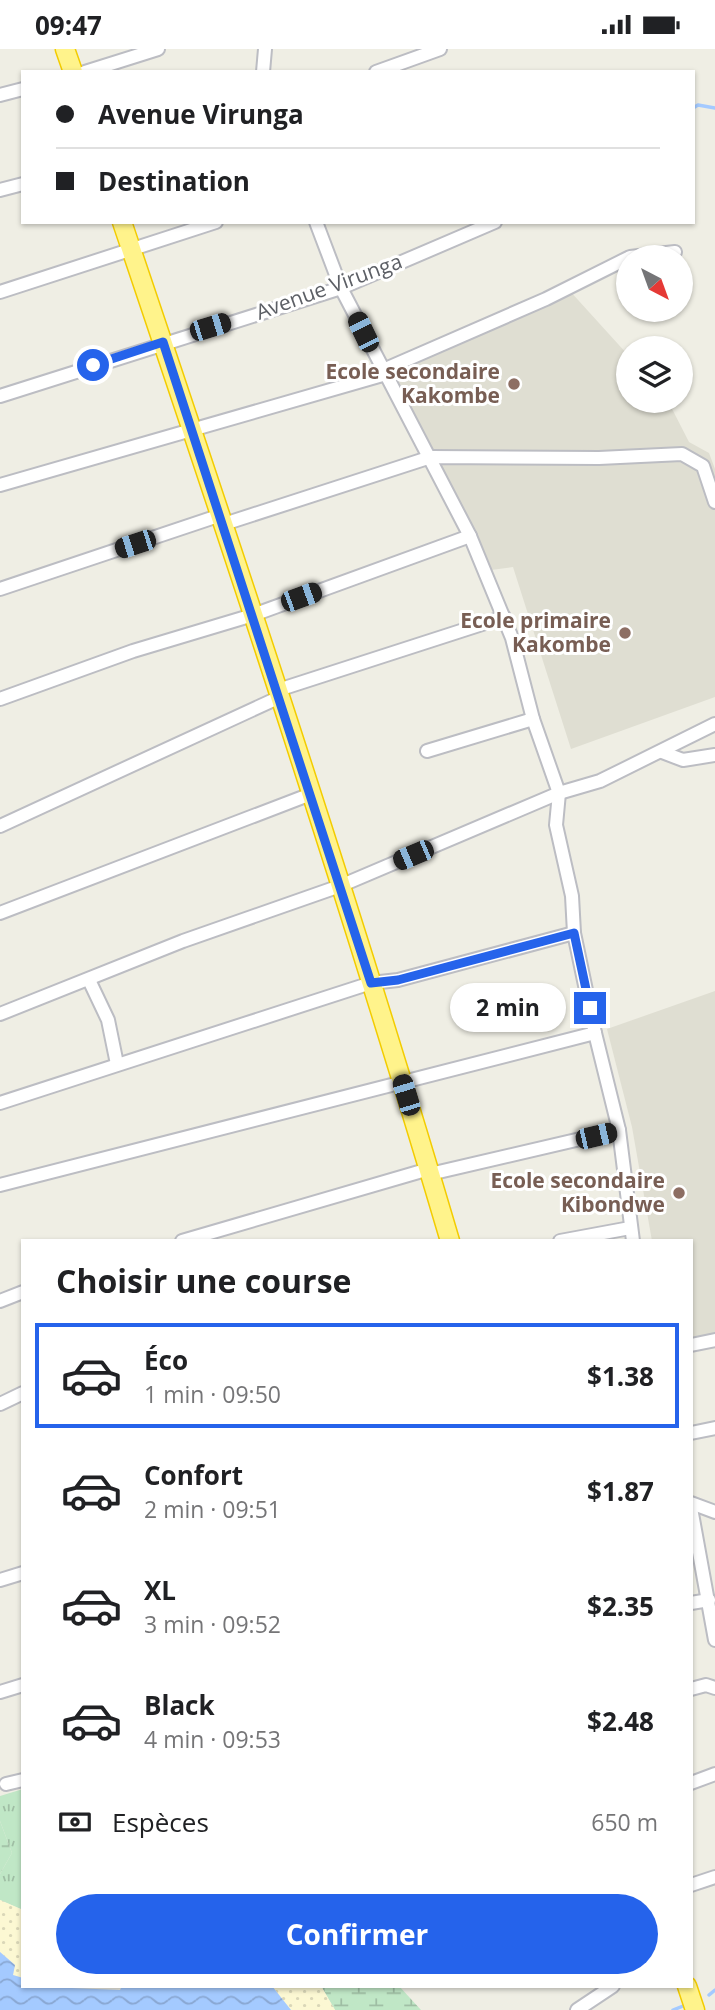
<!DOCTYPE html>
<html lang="fr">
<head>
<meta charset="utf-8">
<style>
	:root { --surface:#fff; --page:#f2f2f2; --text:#202124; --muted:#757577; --line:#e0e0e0; --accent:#2563eb }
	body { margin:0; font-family:"Open Sans",sans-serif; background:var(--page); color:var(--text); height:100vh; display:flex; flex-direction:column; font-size:26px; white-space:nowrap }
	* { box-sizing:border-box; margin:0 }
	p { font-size:23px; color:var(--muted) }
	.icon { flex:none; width:38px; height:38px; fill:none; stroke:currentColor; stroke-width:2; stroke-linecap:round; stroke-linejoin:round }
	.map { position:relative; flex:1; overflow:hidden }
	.drawer { position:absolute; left:21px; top:1190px; width:672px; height:749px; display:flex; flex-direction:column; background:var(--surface); border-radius:0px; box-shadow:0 2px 5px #0004 }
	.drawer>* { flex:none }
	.top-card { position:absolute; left:21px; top:21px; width:674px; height:154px; border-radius:0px; box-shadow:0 2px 5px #0004; display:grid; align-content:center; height:154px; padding:0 35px; background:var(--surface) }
	.needle { width:46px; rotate:139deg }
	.tools { position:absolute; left:616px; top:196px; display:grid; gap:14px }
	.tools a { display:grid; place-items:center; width:77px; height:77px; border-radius:50%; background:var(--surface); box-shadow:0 2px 5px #0004; font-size:35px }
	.end { position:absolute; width:32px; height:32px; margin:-16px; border:9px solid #2563eb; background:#fff; box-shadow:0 0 0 4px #fff }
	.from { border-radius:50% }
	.bubble { position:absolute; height:49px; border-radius:24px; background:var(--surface); box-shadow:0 2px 5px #0004; font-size:23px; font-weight:700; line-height:49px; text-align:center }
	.car { position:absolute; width:21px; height:42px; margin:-21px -10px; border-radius:9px; box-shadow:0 0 5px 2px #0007; background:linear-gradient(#222 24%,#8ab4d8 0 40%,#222 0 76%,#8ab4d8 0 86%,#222 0) }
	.top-card b { display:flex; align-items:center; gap:24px; height:66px; font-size:26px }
	.top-card b+b { border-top:2px solid var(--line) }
	.top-card i { width:18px; height:18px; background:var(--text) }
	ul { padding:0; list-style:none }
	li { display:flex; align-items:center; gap:21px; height:105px; margin:0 14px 10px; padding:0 21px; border:4px solid transparent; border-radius:0px }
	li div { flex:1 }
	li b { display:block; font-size:26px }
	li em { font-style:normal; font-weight:700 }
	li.current { border-color:var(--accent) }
	li>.icon { width:63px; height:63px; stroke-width:1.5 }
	h2 { padding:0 35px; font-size:32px; line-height:84px }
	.pay { display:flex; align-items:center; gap:18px; height:77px; padding:0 35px; font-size:26px }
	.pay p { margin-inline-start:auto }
	.button { display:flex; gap:14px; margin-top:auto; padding:14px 35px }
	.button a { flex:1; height:80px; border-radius:42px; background:var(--accent); color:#fff; font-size:28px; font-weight:700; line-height:80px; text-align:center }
	.status { display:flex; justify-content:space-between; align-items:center; height:49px; padding:0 35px; background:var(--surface); direction:ltr }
	.status svg { height:19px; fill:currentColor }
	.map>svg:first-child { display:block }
	.education { fill:#dfded2 }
	.grass { fill:url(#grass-tufts) }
	.wetland { fill:url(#wetland-marsh) }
	.sand { fill:url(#sand-dots) }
	.water { fill:url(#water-waves) }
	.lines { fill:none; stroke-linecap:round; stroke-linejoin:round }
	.stream { stroke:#a4caff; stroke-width:3.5 }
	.minor-casing { stroke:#bcbdc3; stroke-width:16 }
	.highway-casing { stroke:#f3cc00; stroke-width:21 }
	.minor { stroke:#fff; stroke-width:12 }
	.highway { stroke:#fff38b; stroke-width:18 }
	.route { stroke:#2563eb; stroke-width:9 }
	.education-dot { fill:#8d6e63; stroke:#fff; stroke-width:2.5 }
	.labels { text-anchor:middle; stroke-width:6; stroke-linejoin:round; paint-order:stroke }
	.street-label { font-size:21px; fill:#5c5f65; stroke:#fff }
	.education-label { font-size:21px; font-weight:bold; fill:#785e54; stroke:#fff; text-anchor:end }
</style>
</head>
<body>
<div class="status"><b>09:47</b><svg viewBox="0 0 49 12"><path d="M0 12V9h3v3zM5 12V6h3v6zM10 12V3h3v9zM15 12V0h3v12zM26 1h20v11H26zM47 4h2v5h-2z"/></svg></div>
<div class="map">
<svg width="715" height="1961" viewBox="0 0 715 1961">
	<defs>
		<pattern id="grass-tufts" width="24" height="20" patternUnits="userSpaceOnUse" patternTransform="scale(1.75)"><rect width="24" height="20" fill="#c0e7c6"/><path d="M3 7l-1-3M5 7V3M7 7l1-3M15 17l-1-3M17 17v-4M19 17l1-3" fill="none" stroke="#9fbea4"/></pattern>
		<pattern id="wetland-marsh" width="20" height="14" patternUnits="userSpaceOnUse" patternTransform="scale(1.75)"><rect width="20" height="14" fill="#c0e7c6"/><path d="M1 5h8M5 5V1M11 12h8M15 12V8" fill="none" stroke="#9fbea4"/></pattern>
		<pattern id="sand-dots" width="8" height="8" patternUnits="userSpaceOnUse" patternTransform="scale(1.75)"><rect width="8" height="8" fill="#fcf8d3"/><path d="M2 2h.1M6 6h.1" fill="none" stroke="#dad7b8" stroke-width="1.8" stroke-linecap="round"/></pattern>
		<pattern id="water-waves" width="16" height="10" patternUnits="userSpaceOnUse" patternTransform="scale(1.75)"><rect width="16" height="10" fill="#a4caff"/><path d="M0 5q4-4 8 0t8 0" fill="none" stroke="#89a7d2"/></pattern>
	</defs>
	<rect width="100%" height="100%" fill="#efeee4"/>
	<!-- education -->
	<g class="education">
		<polygon points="569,241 628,306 628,352 668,352 689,393 709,404 715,420 715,648 571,700 513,518 491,521 465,461 433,404 392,319"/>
		<polygon points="715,942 715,1289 691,1295 691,1192 652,1192 632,1078 607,980"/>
	</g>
	<!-- grass -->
	<polygon class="grass" points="23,1740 23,1861 0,1851 0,1825 12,1804 0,1772 0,1747"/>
	<!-- wetland -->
	<g class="wetland">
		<polygon points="0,1772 12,1804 0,1825"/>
		<polygon points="321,1937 399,1937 421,1961 335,1961"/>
	</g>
	<!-- sand -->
	<g class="sand">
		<polygon points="0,1851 23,1861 23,1929 13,1926 15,1916 0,1903"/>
		<polygon points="272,1937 321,1937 335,1961 291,1961"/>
	</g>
	<!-- water -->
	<polygon class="water" points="0,1903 15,1916 13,1926 23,1929 23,1937 120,1941 122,1937 272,1937 291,1961 0,1961"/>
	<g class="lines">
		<!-- stream -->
		<g class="stream">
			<polyline points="693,59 698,56 715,59"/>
			<polyline points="709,1946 715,1941"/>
			<polyline points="673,1961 683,1957"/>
		</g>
		<defs>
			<g id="minor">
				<polyline points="85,23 158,0"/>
				<polyline points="263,23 265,0"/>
				<polyline points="376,23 440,0"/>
				<polyline points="0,46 23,40"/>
				<polyline points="0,141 23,135"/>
				<polyline points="316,173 341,239 470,487 512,589 533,670 559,744 556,776 572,847 574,884 595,984 619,1081 633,1192"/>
				<polyline points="630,208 675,203"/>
				<polyline points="0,243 216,173"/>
				<polyline points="383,321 546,250 628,209"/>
				<polyline points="0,347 341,239 495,173"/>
				<polyline points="0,436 386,325"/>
				<polyline points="224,475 431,408 599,409 682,405 703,417 715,453"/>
				<polyline points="0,540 221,466"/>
				<polyline points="278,641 504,568"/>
				<polyline points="0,650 133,602 253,566 470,487"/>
				<polyline points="427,702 533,670"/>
				<polyline points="662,703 683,711 715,706"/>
				<polyline points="0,777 280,648"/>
				<polyline points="0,864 311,745"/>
				<polyline points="89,931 108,971 117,1015"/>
				<polyline points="0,965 183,892 340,837 559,744 600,732 715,675"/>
				<polyline points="0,1054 371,934 398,931 574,884"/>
				<polyline points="430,1125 619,1081"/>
				<polyline points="0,1136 595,984"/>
				<polyline points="182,1192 429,1120"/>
				<polyline points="560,1192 630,1179"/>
				<polyline points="0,1252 23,1243"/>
				<polyline points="691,1296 715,1291"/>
				<polyline points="0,1355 23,1344"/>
				<polyline points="691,1384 715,1379"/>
				<polyline points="691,1454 715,1463"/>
				<polyline points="691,1459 715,1591"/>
				<polyline points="0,1531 23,1524"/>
				<polyline points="691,1554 709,1551"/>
				<polyline points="691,1640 706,1636 715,1639"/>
				<polyline points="0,1643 23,1636"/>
				<polyline points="691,1734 715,1725"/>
				<polyline points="6,1735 23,1731"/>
				<polyline points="691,1836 715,1828"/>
				<polyline points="577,1961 613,1937"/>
			</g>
			<g id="highway">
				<polyline points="65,0 73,23"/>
				<path d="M122,173c114,338 227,677 328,1019"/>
				<polyline points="687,1937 695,1961"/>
			</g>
		</defs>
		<!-- minor casing -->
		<use href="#minor" class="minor-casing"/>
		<!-- highway casing -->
		<use href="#highway" class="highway-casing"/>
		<!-- minor -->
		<use href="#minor" class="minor"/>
		<!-- highway -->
		<use href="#highway" class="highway"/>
	</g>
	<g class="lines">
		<!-- route -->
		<polyline class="route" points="93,316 163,293 371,934 398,931 574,884 590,959"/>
	</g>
	<!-- markers -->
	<g class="education-dot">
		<circle cx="514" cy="335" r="7"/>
		<circle cx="625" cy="584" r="7"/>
		<circle cx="679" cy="1144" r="7"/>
	</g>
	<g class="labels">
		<!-- street labels -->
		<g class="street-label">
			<text transform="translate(329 238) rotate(-20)" y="7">Avenue Virunga</text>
		</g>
		<!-- education labels -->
		<g class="education-label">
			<text x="500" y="330">Ecole secondaire<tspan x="500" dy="24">Kakombe</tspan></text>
			<text x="611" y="579">Ecole primaire<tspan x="611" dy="24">Kakombe</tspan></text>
			<text x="665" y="1139">Ecole secondaire<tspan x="665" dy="24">Kibondwe</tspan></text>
		</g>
	</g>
</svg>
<div class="tools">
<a><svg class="needle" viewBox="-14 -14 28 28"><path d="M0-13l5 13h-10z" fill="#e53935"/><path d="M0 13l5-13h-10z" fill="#757577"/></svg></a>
<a><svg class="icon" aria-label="layers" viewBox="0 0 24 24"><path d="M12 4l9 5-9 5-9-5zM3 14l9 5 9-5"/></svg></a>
</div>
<i class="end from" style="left:93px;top:316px"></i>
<i class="end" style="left:590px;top:959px"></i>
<div class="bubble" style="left:450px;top:934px;width:116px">2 min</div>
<i class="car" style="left:210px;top:278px;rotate:73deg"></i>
<i class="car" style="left:363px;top:283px;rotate:334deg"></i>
<i class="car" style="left:135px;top:495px;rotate:252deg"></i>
<i class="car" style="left:301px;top:548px;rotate:70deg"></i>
<i class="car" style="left:413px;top:806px;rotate:247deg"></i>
<i class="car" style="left:406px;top:1046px;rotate:343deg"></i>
<i class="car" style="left:596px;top:1087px;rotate:77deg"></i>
<div class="top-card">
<b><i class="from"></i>Avenue Virunga</b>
<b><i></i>Destination</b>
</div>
<section class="drawer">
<h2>Choisir une course</h2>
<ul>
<li class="current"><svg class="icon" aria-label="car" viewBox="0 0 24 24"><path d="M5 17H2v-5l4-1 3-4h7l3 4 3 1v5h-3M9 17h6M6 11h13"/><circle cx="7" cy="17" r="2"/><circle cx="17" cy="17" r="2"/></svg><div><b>Éco</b><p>1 min · 09:50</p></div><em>$1.38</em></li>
<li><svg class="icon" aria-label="car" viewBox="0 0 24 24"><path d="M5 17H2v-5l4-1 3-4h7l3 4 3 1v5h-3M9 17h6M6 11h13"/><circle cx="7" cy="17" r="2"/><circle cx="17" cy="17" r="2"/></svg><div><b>Confort</b><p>2 min · 09:51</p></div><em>$1.87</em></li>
<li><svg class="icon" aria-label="car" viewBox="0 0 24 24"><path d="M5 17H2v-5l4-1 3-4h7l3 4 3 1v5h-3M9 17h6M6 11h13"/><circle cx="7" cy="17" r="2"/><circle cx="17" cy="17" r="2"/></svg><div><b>XL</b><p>3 min · 09:52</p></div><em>$2.35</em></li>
<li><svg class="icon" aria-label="car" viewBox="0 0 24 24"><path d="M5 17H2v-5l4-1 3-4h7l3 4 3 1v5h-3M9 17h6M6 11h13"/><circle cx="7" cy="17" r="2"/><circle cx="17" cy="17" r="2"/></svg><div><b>Black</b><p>4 min · 09:53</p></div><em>$2.48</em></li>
</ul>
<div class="pay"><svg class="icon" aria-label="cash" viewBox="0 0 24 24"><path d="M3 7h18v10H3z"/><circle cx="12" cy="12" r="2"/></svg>Espèces<p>650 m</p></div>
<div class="button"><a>Confirmer</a></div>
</section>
</div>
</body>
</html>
